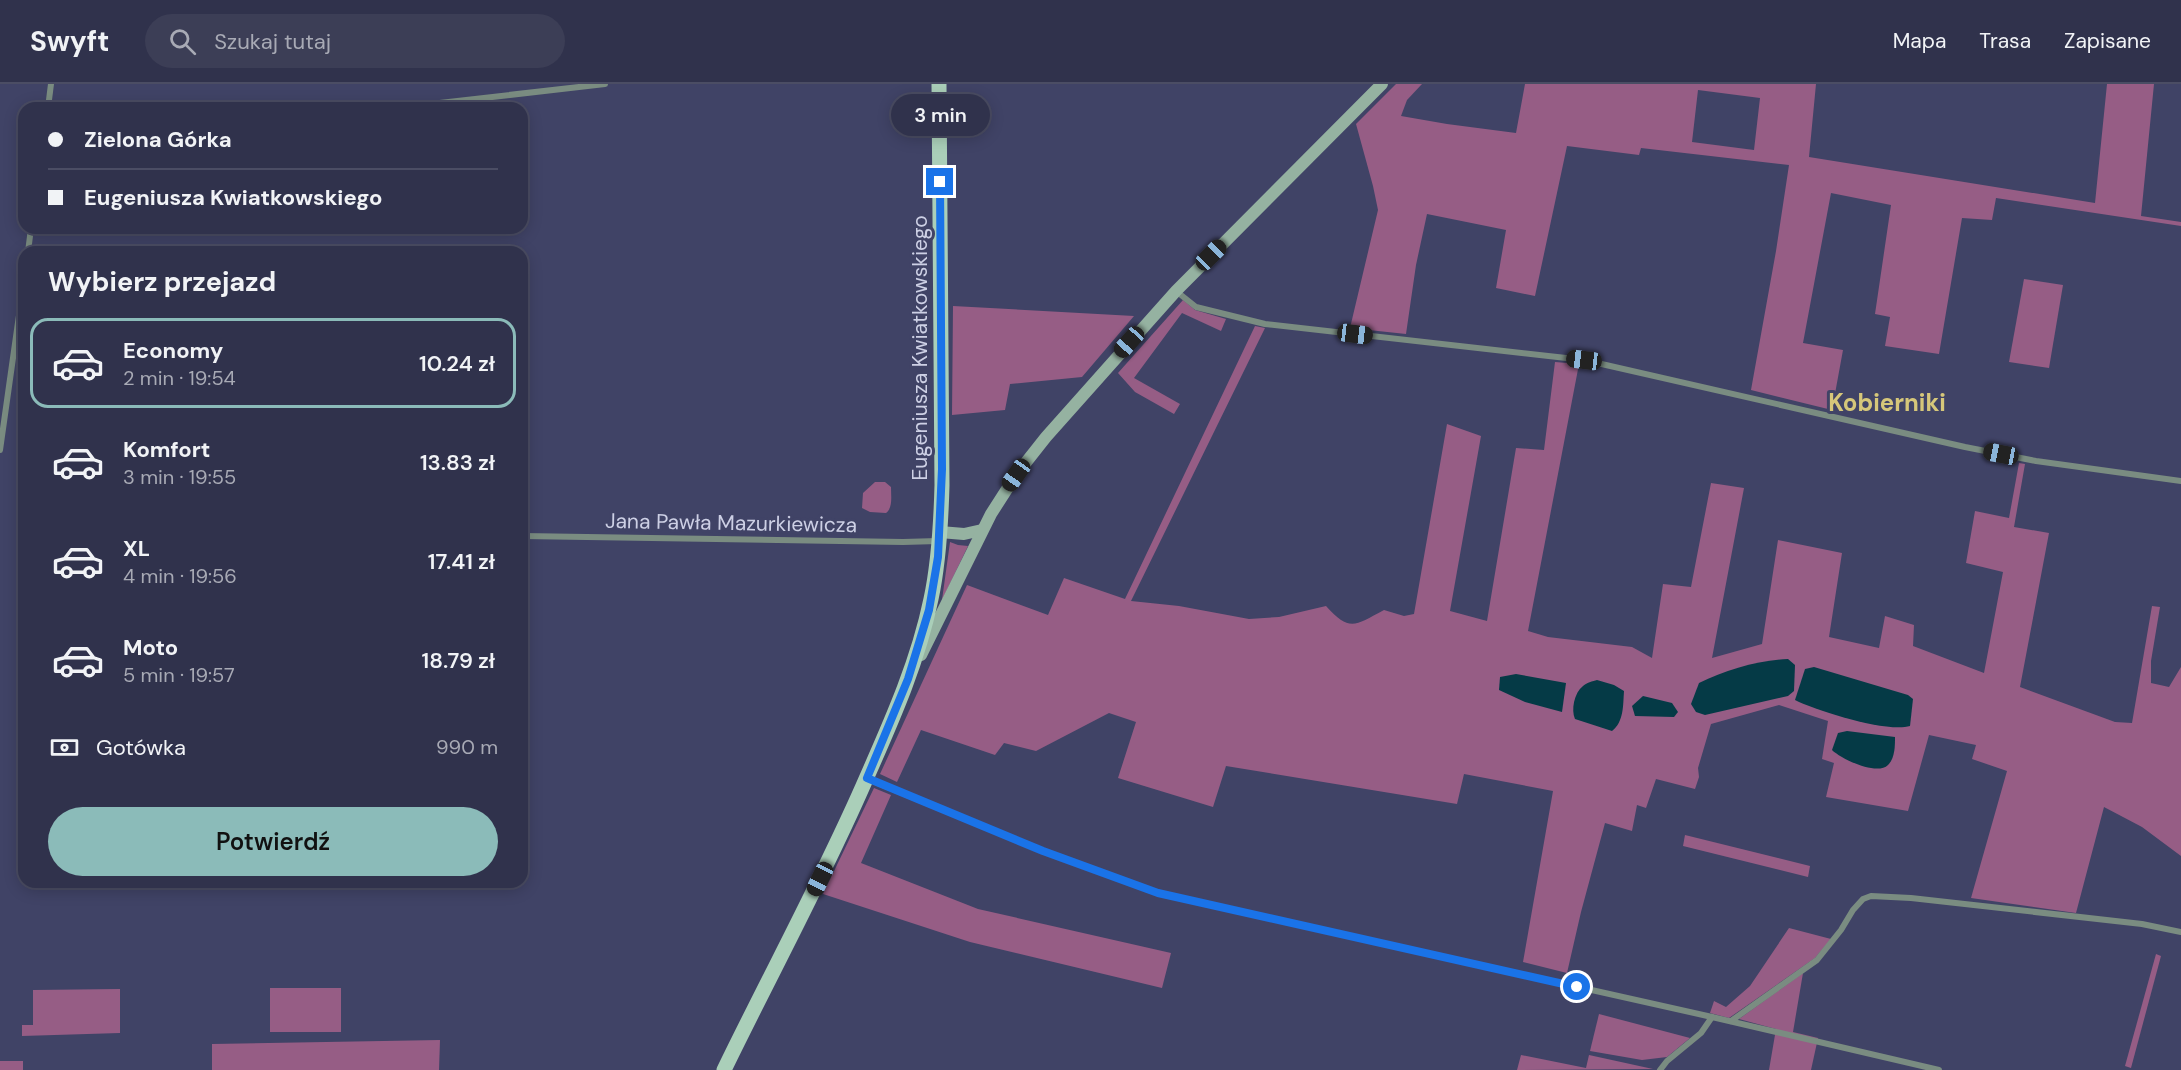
<!DOCTYPE html>
<html lang="pl">
<head>
<meta charset="utf-8">
<style>
	:root { --surface:#30324c; --page:#3c3e56; --text:#f1f3f6; --muted:#a8aab5; --line:#4b4d64; --accent:#8bbbb9 }
	body { margin:0; font-family:"DM Sans",sans-serif; background:var(--page); color:var(--text); height:100vh; display:flex; flex-direction:column; font-size:22px; white-space:nowrap }
	* { box-sizing:border-box; margin:0 }
	p { font-size:20px; color:var(--muted) }
	.icon { flex:none; width:33px; height:33px; fill:none; stroke:currentColor; stroke-width:2; stroke-linecap:round; stroke-linejoin:round }
	.map { position:relative; flex:1; overflow:hidden }
	.side { position:absolute; left:18px; top:162px; width:510px; height:642px; display:flex; flex-direction:column; background:var(--surface); border-radius:18px; box-shadow:0 3px 15px #0003,0 0 0 2px var(--line) }
	.side>* { flex:none }
	.top-card { position:absolute; left:18px; top:18px; width:510px; height:132px; border-radius:18px; box-shadow:0 3px 15px #0003,0 0 0 2px var(--line); display:grid; align-content:center; height:132px; padding:0 30px; background:var(--surface) }
	.end { position:absolute; width:27px; height:27px; margin:-14px; border:8px solid #1a73e8; background:#fff; box-shadow:0 0 0 3px #fff }
	.from { border-radius:50% }
	.bubble { position:absolute; height:42px; border-radius:21px; background:var(--surface); box-shadow:0 3px 15px #0003,0 0 0 2px var(--line); font-size:20px; font-weight:600; line-height:42px; text-align:center }
	.car { position:absolute; width:18px; height:36px; margin:-18px -9px; border-radius:8px; box-shadow:0 0 4px 2px #0007; background:linear-gradient(#222 24%,#8ab4d8 0 40%,#222 0 76%,#8ab4d8 0 86%,#222 0) }
	.top-card b { display:flex; align-items:center; gap:21px; height:57px; font-size:22px }
	.top-card b+b { border-top:2px solid var(--line) }
	.top-card i { width:15px; height:15px; background:var(--text) }
	ul { padding:0; list-style:none }
	li { display:flex; align-items:center; gap:18px; height:90px; margin:0 12px 9px; padding:0 18px; border:3px solid transparent; border-radius:18px }
	li div { flex:1 }
	li b { display:block; font-size:22px }
	li em { font-style:normal; font-weight:600 }
	li.selected { border-color:var(--accent) }
	li>.icon { width:54px; height:54px; stroke-width:1.5 }
	h2 { padding:0 30px; font-size:27px; line-height:72px }
	.pay { display:flex; align-items:center; gap:15px; height:66px; padding:0 30px; font-size:22px }
	.pay p { margin-inline-start:auto }
	.action { display:flex; gap:12px; margin-top:auto; padding:12px 30px }
	.action a { flex:1; height:69px; border-radius:36px; background:var(--accent); color:#111; font-size:24px; font-weight:600; line-height:69px; text-align:center }
	header { display:flex; align-items:center; gap:36px; box-sizing:border-box; height:84px; padding:0 30px; background:var(--surface); border-bottom:2px solid var(--line) }
	header strong { font-size:28px }
	nav { display:flex; gap:33px; margin-inline-start:auto; font-size:21px }
	.search { width:420px; height:54px; background:var(--page); display:flex; align-items:center; gap:15px; box-sizing:border-box; padding:0 21px; border-radius:33px; color:var(--muted); font-size:22px }
	.map>svg:first-child { display:block }
	.green { fill:#965d85; fill-rule:evenodd }
	.water { fill:#053a46 }
	.lines { fill:none; stroke-linecap:round; stroke-linejoin:round }
	.street { stroke:#7a8c81; stroke-width:6 }
	.secondary { stroke:#95b2a1; stroke-width:12 }
	.primary { stroke:#aacfb9; stroke-width:15 }
	.route { stroke:#1a73e8; stroke-width:8 }
	.labels { text-anchor:middle; stroke-width:6; stroke-linejoin:round; paint-order:stroke }
	.street-label { font-size:21px; fill:#cdd0e5; stroke:#404366 }
	.quarter-label { font-size:24px; font-weight:bold; fill:#d6c77a; stroke:#404366 }
</style>
</head>
<body>
<header>
<strong>Swyft</strong>
<div class="search"><svg class="icon" aria-label="search" viewBox="0 0 24 24"><circle cx="10" cy="10" r="6"/><path d="M15 15l6 6"/></svg>Szukaj tutaj</div>
<nav><a>Mapa</a><a>Trasa</a><a>Zapisane</a></nav>
</header>
<div class="map">
<svg width="2181" height="986" viewBox="0 0 2181 986">
	<rect width="100%" height="100%" fill="#404366"/>
	<!-- green -->
	<g class="green">
		<path d="M1396,0h26l-15,16 -6,16 46,8 69,9 9,-49h291l-7,73 286,46 12,-119h47l-13,132 40,6v4l-185,-28 -4,22 -30,-2 -23,136 -54,-8 5,-29 -15,-3 16,-109 -60,-12 -28,150 40,7 -11,60 -81,-20 25,-139 13,-86 -148,-17 -2,7 -72,-9 -32,150 -39,-8 10,-58 -79,-16 -11,51 -10,69 -56,-6 28,-118 -5,-24 -17,-62zM1698,6l62,8 -6,52 -62,-8z"/>
		<polygon points="2024,195 2063,201 2049,284 2009,278"/>
		<polygon points="1183,216 1195,226 1226,235 1221,247 1182,229 1134,294 1180,320 1174,330 1135,308 1118,289"/>
		<polygon points="953,222 1134,232 1082,293 1010,300 1005,326 952,331"/>
		<path d="M1255,242l10,2 -134,273 48,5 70,13 30,-2 47,-11c24,26 28,20 58,4l20,6 10,-2 33,-190 34,12 -31,175 37,10 29,-173 28,2 11,-88 24,2 -51,267 20,6 84,10 20,11 11,-74 28,3 20,-104 33,5 -32,170 50,-14 16,-104 64,13 -13,84 50,11 6,-32 29,9 -1,21 71,27 19,-101 -37,-9 9,-52 34,7 10,-55 6,1 -11,63 35,6 -29,154 95,35 17,1 20,-117 8,1 -9,54v22l18,4 12,-20v189l-39,-29 -38,-20 -28,106 -105,-15 36,-127 -35,-12 4,-14 -47,-10 -21,76 -82,-14 8,-34 -12,-4 6,-38 -49,-16 -68,19 -13,44 1,9 -4,12 -39,-10 -10,29 -9,-3 -5,26 -27,-8 -24,89 -14,61 -44,-11 30,-171 -89,-17 -7,30 -231,-38 -13,41 -95,-29 18,-56 -27,-9 -73,38 -32,-8 -9,12 -74,-25 -24,52 -17,-8 87,-189 81,30 16,-37 61,21z"/>
		<path d="M875,398h10l6,5c0,9 2,21 -5,26l-16,-1 -8,-4 1,-15z"/>
		<polygon points="950,458 958,461 968,462 942,516"/>
		<polygon points="874,704 891,711 861,779 978,825 1171,869 1162,904 970,858 823,810"/>
		<polygon points="1685,751 1810,782 1808,793 1683,762"/>
		<polygon points="1789,844 1831,855 1815,874 1729,934 1710,929 1714,917 1726,923 1750,902"/>
		<polygon points="2156,870 2161,872 2131,984 2125,982"/>
		<polygon points="1803,889 1793,948 1818,954 1811,986 1769,986 1776,945 1739,935"/>
		<rect x="270" y="904" width="71" height="44"/>
		<polygon points="120,905 120,949 22,952 22,941 33,941 33,906"/>
		<polygon points="1599,930 1690,954 1667,973 1642,976 1590,967"/>
		<polygon points="440,956 439,986 212,986 212,960"/>
		<polygon points="1521,971 1586,984 1589,971 1653,985 1517,986"/>
		<rect x="0" y="977" width="23" height="9"/>
	</g>
	<!-- water -->
	<g class="water">
		<path d="M1788,575l7,6 -1,26 -6,5 -83,19 -9,-3 -5,-8 8,-21c26,-13 60,-23 89,-24z"/>
		<path d="M1814,583l94,28 5,4 -3,27c-23,7 -93,-15 -115,-26l10,-31z"/>
		<polygon points="1516,590 1566,599 1562,628 1525,618 1499,606 1500,593"/>
		<path d="M1597,596l17,5 10,6c-1,14 0,31 -12,40l-37,-12c-4,-9 -1,-26 8,-33 3,-3 10,-5 14,-6z"/>
		<polygon points="1643,612 1672,619 1678,628 1674,633 1635,632 1632,622"/>
		<path d="M1847,647l48,6c0,9 0,21 -7,28 -11,11 -47,-6 -56,-15l6,-17z"/>
	</g>
	<g class="lines">
		<!-- street -->
		<g class="street">
			<polyline points="422,21 605,0"/>
			<polyline points="48,24 51,0"/>
			<polyline points="28,168 31,144"/>
			<polyline points="1176,207 1196,223 1265,240 1584,276 1965,363 2036,377 2181,397"/>
			<polyline points="0,366 24,196"/>
			<polyline points="522,452 903,458 938,457"/>
			<polyline points="868,695 1043,767 1158,809 1712,933 1939,986"/>
			<polyline points="1731,937 1817,876 1841,846 1853,826 1863,815 1871,812 1911,814 2142,840 2181,848"/>
			<polyline points="1660,986 1667,977 1701,949 1712,933"/>
		</g>
		<!-- secondary -->
		<g class="secondary">
			<polyline points="940,448 964,450 982,446"/>
			<polyline points="921,571 991,430 1016,391 1046,353 1176,207 1382,0"/>
		</g>
		<!-- primary -->
		<path class="primary" d="M724,986c47,-97 99,-192 142,-291 26,-59 52,-117 65,-180 8,-37 10,-76 11,-114l-3,-401"/>
	</g>
	<g class="lines">
		<!-- route -->
		<polyline class="route" points="940,98 942,385 938,473 929,526 908,595 867,694 1043,767 1158,809 1577,903"/>
	</g>
	<g class="labels">
		<!-- street labels -->
		<g class="street-label">
			<text transform="translate(920 264) rotate(-90)" y="7">Eugeniusza Kwiatkowskiego</text>
			<text transform="translate(731 439) rotate(1)" y="7">Jana Pawła Mazurkiewicza</text>
		</g>
		<!-- quarter labels -->
		<g class="quarter-label">
			<text x="1887" y="327">Kobierniki</text>
		</g>
	</g>
</svg>
<i class="end from" style="left:1577px;top:903px"></i>
<i class="end" style="left:940px;top:98px"></i>
<div class="bubble" style="left:891px;top:10px;width:99px">3 min</div>
<i class="car" style="left:1211px;top:171px;rotate:45deg"></i>
<i class="car" style="left:1355px;top:250px;rotate:97deg"></i>
<i class="car" style="left:1129px;top:258px;rotate:222deg"></i>
<i class="car" style="left:1584px;top:276px;rotate:277deg"></i>
<i class="car" style="left:2001px;top:370px;rotate:281deg"></i>
<i class="car" style="left:1016px;top:391px;rotate:215deg"></i>
<i class="car" style="left:820px;top:795px;rotate:206deg"></i>
<div class="top-card">
<b><i class="from"></i>Zielona Górka</b>
<b><i></i>Eugeniusza Kwiatkowskiego</b>
</div>
<section class="side">
<h2>Wybierz przejazd</h2>
<ul>
<li class="selected"><svg class="icon" aria-label="car" viewBox="0 0 24 24"><path d="M5 17H2v-5l4-1 3-4h7l3 4 3 1v5h-3M9 17h6M6 11h13"/><circle cx="7" cy="17" r="2"/><circle cx="17" cy="17" r="2"/></svg><div><b>Economy</b><p>2 min · 19:54</p></div><em>10.24 zł</em></li>
<li><svg class="icon" aria-label="car" viewBox="0 0 24 24"><path d="M5 17H2v-5l4-1 3-4h7l3 4 3 1v5h-3M9 17h6M6 11h13"/><circle cx="7" cy="17" r="2"/><circle cx="17" cy="17" r="2"/></svg><div><b>Komfort</b><p>3 min · 19:55</p></div><em>13.83 zł</em></li>
<li><svg class="icon" aria-label="car" viewBox="0 0 24 24"><path d="M5 17H2v-5l4-1 3-4h7l3 4 3 1v5h-3M9 17h6M6 11h13"/><circle cx="7" cy="17" r="2"/><circle cx="17" cy="17" r="2"/></svg><div><b>XL</b><p>4 min · 19:56</p></div><em>17.41 zł</em></li>
<li><svg class="icon" aria-label="car" viewBox="0 0 24 24"><path d="M5 17H2v-5l4-1 3-4h7l3 4 3 1v5h-3M9 17h6M6 11h13"/><circle cx="7" cy="17" r="2"/><circle cx="17" cy="17" r="2"/></svg><div><b>Moto</b><p>5 min · 19:57</p></div><em>18.79 zł</em></li>
</ul>
<div class="pay"><svg class="icon" aria-label="cash" viewBox="0 0 24 24"><path d="M3 7h18v10H3z"/><circle cx="12" cy="12" r="2"/></svg>Gotówka<p>990 m</p></div>
<div class="action"><a>Potwierdź</a></div>
</section>
</div>
</body>
</html>
